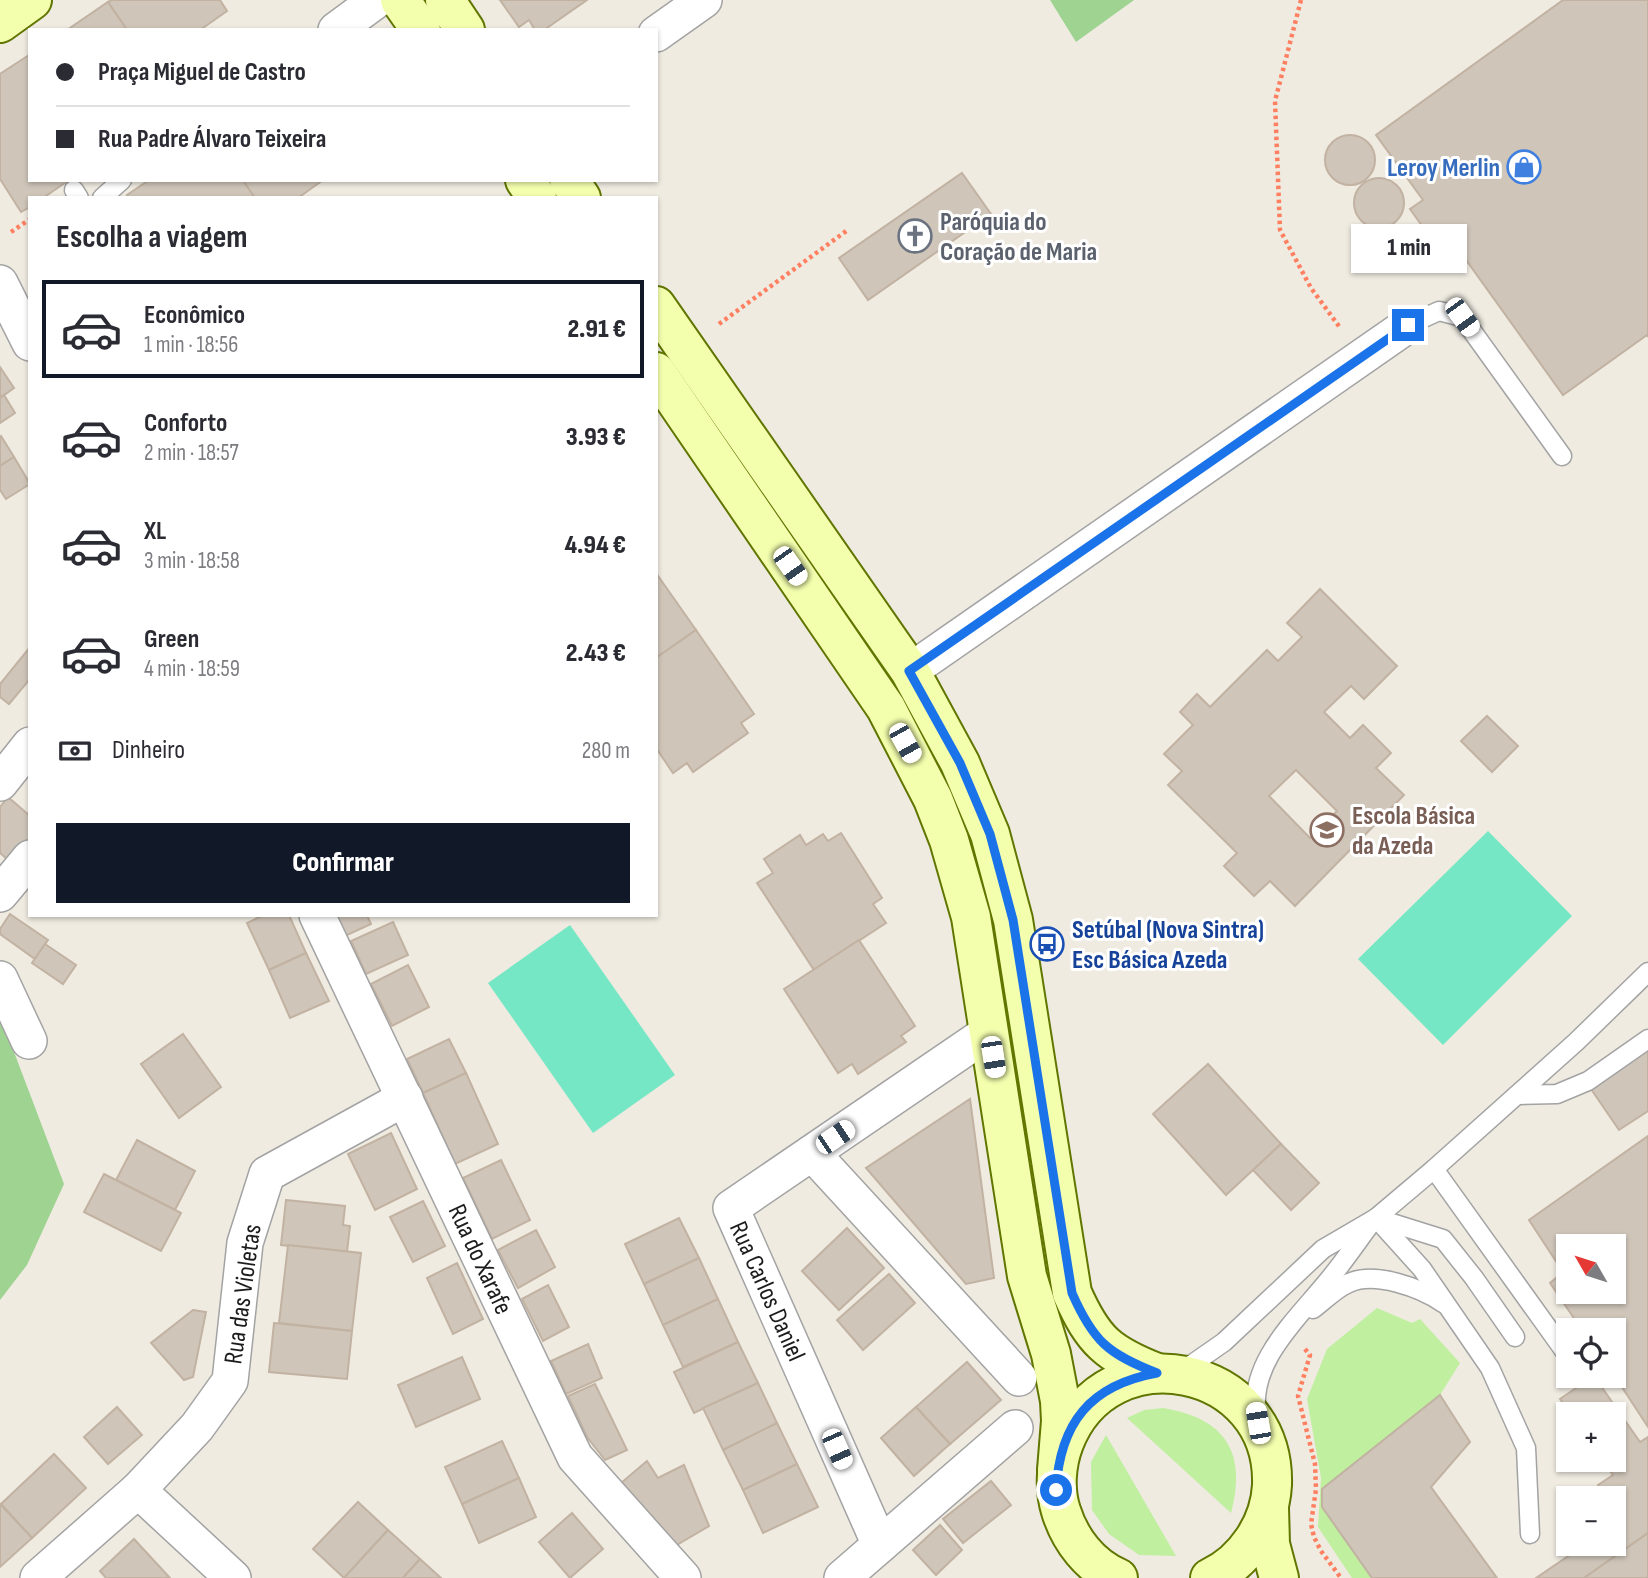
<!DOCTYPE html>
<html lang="pt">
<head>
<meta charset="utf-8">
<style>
	:root { --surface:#fff; --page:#f7f7f7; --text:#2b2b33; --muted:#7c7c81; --line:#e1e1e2; --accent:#111827 }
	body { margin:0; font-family:"Sofia Sans Condensed",sans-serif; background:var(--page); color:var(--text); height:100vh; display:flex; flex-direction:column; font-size:26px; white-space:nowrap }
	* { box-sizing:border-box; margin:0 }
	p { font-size:23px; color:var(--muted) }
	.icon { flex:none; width:38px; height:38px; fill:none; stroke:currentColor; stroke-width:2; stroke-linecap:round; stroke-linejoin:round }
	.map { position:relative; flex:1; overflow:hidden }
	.side { position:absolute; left:28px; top:196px; width:630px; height:721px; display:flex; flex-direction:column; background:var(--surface); border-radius:0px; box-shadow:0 2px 5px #0004 }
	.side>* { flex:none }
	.banner { position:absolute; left:28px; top:28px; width:630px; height:154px; border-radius:0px; box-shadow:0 2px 5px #0004; display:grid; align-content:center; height:154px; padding:0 28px; background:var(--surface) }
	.needle { width:46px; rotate:309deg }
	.tools { position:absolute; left:1556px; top:1234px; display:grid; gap:14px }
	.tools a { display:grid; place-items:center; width:70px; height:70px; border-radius:0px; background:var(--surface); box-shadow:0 2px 5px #0004; font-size:35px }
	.end { position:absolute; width:32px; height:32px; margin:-16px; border:9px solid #1a73e8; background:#fff; box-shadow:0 0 0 4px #fff }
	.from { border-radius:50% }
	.bubble { position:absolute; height:49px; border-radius:0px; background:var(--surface); box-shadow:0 2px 5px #0004; font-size:23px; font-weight:800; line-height:49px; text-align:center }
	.car { position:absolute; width:21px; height:42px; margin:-21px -10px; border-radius:9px; box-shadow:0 0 5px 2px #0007; background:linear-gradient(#fff 24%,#345 0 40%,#fff 0 76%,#345 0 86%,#fff 0) }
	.banner b { display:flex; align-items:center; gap:24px; height:66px; font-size:26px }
	.banner b+b { border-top:2px solid var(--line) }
	.banner i { width:18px; height:18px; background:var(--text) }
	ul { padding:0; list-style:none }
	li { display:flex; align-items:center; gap:21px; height:98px; margin:0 14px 10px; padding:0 14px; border:4px solid transparent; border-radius:0px }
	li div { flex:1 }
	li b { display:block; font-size:26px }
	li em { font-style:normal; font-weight:800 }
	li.active { border-color:var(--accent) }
	li>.icon { width:63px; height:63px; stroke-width:1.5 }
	h2 { padding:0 28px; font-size:32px; line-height:84px }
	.pay { display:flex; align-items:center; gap:18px; height:77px; padding:0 28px; font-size:26px }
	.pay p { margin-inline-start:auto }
	.primary-button { display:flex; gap:14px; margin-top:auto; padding:14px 28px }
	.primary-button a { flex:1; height:80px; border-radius:0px; background:var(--accent); color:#fff; font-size:28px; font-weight:800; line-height:80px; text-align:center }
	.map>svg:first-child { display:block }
	.grass { fill:#c0efa0 }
	.forest { fill:#9fd391 }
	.pitch { fill:#76e7c5 }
	.building { fill:#cfc5b9; stroke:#c2b2a2; stroke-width:2; fill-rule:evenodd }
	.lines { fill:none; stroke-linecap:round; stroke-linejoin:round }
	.lane-casing { stroke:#a3a3a3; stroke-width:21 }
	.street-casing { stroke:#a3a3a3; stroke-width:38 }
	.secondary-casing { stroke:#607600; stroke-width:42 }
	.path { stroke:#ff7f61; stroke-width:4.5; stroke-dasharray:3.5 3.5; stroke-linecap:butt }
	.lane { stroke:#fff; stroke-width:18 }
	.street { stroke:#fff; stroke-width:35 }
	.secondary { stroke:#f4ffae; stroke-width:38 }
	.route { stroke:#1a73e8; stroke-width:9 }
	.labels { text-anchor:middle; stroke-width:6; stroke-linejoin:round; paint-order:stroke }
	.shop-label { font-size:26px; font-weight:bold; fill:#366cbe; stroke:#fff; text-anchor:end }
	.worship-label { font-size:26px; font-weight:bold; fill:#5b616d; stroke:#fff; text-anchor:start }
	.education-label { font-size:26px; font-weight:bold; fill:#785e54; stroke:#fff; text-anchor:start }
	.transit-label { font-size:26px; font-weight:bold; fill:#164399; stroke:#fff; text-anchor:start }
	.street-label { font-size:26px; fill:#1c1c1c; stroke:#fff }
</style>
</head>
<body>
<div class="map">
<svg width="1648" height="1578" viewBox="0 0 1648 1578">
	<rect width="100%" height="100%" fill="#efebe1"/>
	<!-- grass -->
	<g class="grass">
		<polygon points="1377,1308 1412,1323 1420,1319 1460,1363 1440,1395 1322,1489 1322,1507 1372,1578 1352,1578 1318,1527 1321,1478 1307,1399 1327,1349"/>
		<path d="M1163,1408c62,10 84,44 68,105l-104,-95 17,-8z"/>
		<polygon points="1106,1435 1176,1556 1139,1555 1109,1534 1092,1510 1091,1462"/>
	</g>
	<!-- forest -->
	<g class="forest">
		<polygon points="1050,0 1134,0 1076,42"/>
		<polygon points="0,1015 64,1184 27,1265 0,1300"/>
	</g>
	<!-- pitch -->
	<g class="pitch">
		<polygon points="1488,831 1572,916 1443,1045 1358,959"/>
		<polygon points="570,925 675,1075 593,1133 488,983"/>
	</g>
	<!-- building -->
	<g class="building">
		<polygon points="112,0 220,0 227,11 200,30 127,30 108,2"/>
		<polygon points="500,0 587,0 544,30 535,30 529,20 519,27"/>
		<polygon points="1563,0 1648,0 1648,337 1647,335 1563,395 1446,232 1433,241 1410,209 1423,200 1376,135"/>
		<polygon points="108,2 127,30 67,30"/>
		<polygon points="29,55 30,180 69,180 43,198 30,198 30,207 21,212 0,179 0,74"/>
		<circle cx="1350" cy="160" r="25"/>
		<polygon points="962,173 991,214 868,300 839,258"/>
		<circle cx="1379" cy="203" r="25"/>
		<polygon points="149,180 243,180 255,198 129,198 127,195"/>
		<polygon points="243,180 323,180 298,198 255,198"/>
		<polygon points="0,367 14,388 0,398"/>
		<polygon points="4,395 15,413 0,423 0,398"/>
		<polygon points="1,436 14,457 0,466 0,437"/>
		<polygon points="14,457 30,484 6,499 0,490 0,466"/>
		<polygon points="656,573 696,630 656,658"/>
		<path d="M1320,589l77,77 -33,33 -13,-13 -27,26 26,26 13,-13 28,28 -15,15 28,27 -109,111 -25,-25 -16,15 -30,-30 13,-13 -69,-68 14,-14 -18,-17 29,-29 -13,-13 17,-18 13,13 57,-57 11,11 24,-24 -15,-14zM1296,770l41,41 -27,27 -41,-42z"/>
		<polygon points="696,630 754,714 741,723 748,733 693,772 687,763 673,773 656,748 656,658"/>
		<polygon points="30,647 30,679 9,704 0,697 0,684"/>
		<polygon points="1487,716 1518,746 1492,772 1461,741"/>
		<polygon points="8,797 30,816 30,850 15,866 0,853 0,807"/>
		<polygon points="841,833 882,898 873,904 886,923 814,970 757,883 773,873 764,859 800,835 806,845 823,834 828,841"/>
		<polygon points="10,914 48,940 35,959 0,934 0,929"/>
		<polygon points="264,915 289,915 306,953 269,970 247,923"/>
		<polygon points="335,915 367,915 371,924 345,936"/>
		<polygon points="393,922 408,955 366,974 351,941"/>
		<polygon points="859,940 915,1026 901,1036 906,1042 858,1074 852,1064 838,1073 784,989"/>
		<polygon points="45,944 76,965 63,984 32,963"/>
		<polygon points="306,953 329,1001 290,1018 269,970"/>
		<polygon points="408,965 429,1007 392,1026 371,984"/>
		<polygon points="183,1034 221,1087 179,1118 141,1064"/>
		<polygon points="449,1039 466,1073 423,1093 407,1059"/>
		<polygon points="1648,1050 1648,1111 1619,1130 1591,1089"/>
		<polygon points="1208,1064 1281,1144 1226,1195 1153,1114"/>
		<polygon points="466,1073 498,1144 455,1164 423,1093"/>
		<polygon points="970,1099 994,1278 966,1284 866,1168"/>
		<polygon points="391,1133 417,1189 375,1210 348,1154"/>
		<path d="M1648,1136v291l-34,-52v-45h-32l-32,-47 13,-11 -34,-52zM1568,1246h46v46h-46z"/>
		<polygon points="137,1140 195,1171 175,1210 116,1180"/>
		<polygon points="1281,1144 1319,1183 1291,1210 1253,1170"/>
		<polygon points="501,1160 530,1220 492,1239 463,1178"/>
		<polygon points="104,1174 181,1213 161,1251 84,1212"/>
		<polygon points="286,1200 345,1206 343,1225 350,1226 347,1252 281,1245"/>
		<polygon points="423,1201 445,1246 413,1262 390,1217"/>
		<polygon points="679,1218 699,1258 644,1284 625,1244"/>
		<polygon points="847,1228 884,1268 839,1310 802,1271"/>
		<polygon points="536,1230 555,1267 518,1288 498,1250"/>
		<polygon points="288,1245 361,1253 352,1331 279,1323"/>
		<polygon points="699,1258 718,1299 663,1325 644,1284"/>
		<polygon points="457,1263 483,1319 453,1334 427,1278"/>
		<polygon points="889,1274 915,1303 863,1350 837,1320"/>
		<polygon points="548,1285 569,1327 543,1341 522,1299"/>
		<polygon points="718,1299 738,1342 683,1367 663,1325"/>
		<polygon points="193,1310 206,1312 193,1377 184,1380 151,1343"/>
		<polygon points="274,1323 352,1331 347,1379 269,1372"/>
		<polygon points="738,1342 758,1383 694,1413 674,1372"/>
		<polygon points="588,1344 602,1378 566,1394 551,1361"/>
		<polygon points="462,1357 480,1399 416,1427 398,1385"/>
		<polygon points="967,1362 1001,1400 950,1444 916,1407"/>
		<polygon points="1594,1376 1640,1442 1648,1437 1648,1533 1584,1578 1536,1578 1586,1544 1614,1544 1614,1524 1621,1519 1614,1507 1614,1498 1607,1498 1598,1485 1613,1475 1602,1460 1614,1460 1614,1414 1571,1414 1560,1399"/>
		<polygon points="758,1383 777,1423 723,1450 703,1408"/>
		<polygon points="595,1384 627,1450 605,1460 587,1437 568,1396"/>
		<polygon points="1440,1395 1470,1442 1431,1487 1497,1578 1372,1578 1322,1507 1322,1489"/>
		<polygon points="117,1407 142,1435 108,1464 84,1437"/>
		<polygon points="916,1407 950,1444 914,1476 881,1438"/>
		<polygon points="777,1423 797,1464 743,1490 723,1450"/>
		<polygon points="502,1441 519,1478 462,1504 445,1467"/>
		<polygon points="54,1454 86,1488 32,1538 1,1504"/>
		<polygon points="647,1461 658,1478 684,1465 709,1526 675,1546 621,1483"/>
		<polygon points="797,1464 818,1507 763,1533 743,1490"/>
		<polygon points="519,1478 536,1517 479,1543 462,1504"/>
		<polygon points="991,1481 1011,1505 963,1543 943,1519"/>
		<polygon points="358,1502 388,1530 344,1578 313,1549"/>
		<polygon points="0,1504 32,1538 0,1567"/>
		<polygon points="572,1513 603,1549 570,1578 539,1542"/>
		<polygon points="940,1525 962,1550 936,1575 913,1550"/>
		<polygon points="388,1530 420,1559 403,1578 344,1578"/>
		<polygon points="1648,1533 1648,1578 1584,1578"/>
		<polygon points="134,1539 170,1578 106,1578 100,1571"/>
		<polygon points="420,1559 441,1578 403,1578"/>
	</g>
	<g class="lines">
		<defs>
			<g id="lane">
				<polyline points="74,190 79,198"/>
				<polyline points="102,198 122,180"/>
				<polyline points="1408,325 1439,311 1462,317 1562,456"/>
				<polyline points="1517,1095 1557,1094 1588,1081 1648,1039"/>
				<polyline points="1434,1169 1568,1356"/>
				<polyline points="1376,1218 1422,1269 1490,1368 1526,1448 1530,1534"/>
				<polyline points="1376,1218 1443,1239 1474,1278 1515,1337"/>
				<path d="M1313,1309c11,-8 23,-21 36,-26 26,-12 72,5 94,20"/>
				<polyline points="1178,1374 1224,1342 1323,1249 1376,1218 1434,1169 1576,1042 1648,972"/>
				<path d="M1257,1417c-10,-53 39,-97 70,-135 15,-18 28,-37 42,-56"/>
			</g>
			<g id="street">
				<polyline points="336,30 377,0"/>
				<polyline points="656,34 704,0"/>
				<polyline points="0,283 30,343"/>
				<polyline points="910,671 1408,325"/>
				<polyline points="0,783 30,745"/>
				<polyline points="0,894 30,858"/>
				<polyline points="317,915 575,1457 683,1578"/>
				<polyline points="0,979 29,1041"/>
				<polyline points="812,1153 1019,1378"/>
				<polyline points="138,1490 233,1578"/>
				<polyline points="880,1545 731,1208 989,1032"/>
				<polyline points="38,1578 138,1490 197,1427 230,1381 245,1243 267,1174 405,1098"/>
				<polyline points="842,1578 1015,1428"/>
			</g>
			<g id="secondary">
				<polyline points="400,0 421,30"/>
				<polyline points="445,0 465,30"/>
				<polyline points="0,23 32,0"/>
				<polyline points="525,180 537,198"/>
				<polyline points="569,180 581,198"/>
				<path d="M656,306l254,365 50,92 30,71 23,86 59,373c21,48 36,61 85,80"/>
				<polyline points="656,372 886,708 933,799 949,840 971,917 1027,1276 1051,1354 1060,1401 1061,1421 1057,1470"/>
				<polyline points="1269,1508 1270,1544 1279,1578"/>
				<path d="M1118,1578c-28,-12 -48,-38 -57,-67 -7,-22 -5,-47 3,-68 43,-113 212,-80 208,42 -2,39 -27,77 -62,93"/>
			</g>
		</defs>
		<!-- lane casing -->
		<use href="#lane" class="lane-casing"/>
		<!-- street casing -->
		<use href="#street" class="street-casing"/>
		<!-- secondary casing -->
		<use href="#secondary" class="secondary-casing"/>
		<!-- path -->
		<g class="path">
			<polyline points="1301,0 1275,101 1280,230 1311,288 1341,329"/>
			<polyline points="11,232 30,219"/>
			<polyline points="719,324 849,229"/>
			<polyline points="1305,1349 1310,1355 1298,1396 1315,1464 1316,1489 1311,1524 1314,1537 1321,1551 1341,1578"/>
		</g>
		<!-- lane -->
		<use href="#lane" class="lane"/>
		<!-- street -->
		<use href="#street" class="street"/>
		<!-- secondary -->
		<use href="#secondary" class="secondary"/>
	</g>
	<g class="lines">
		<!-- route -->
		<path class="route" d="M1056,1490c4,-67 34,-105 101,-117 -49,-19 -64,-32 -85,-80l-59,-373 -23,-86 -30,-71 -51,-92 499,-346"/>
	</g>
	<!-- icons -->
	<defs>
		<symbol id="shop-ring" viewBox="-11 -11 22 22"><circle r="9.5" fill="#fff" stroke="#3f7fe0" stroke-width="1.5"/><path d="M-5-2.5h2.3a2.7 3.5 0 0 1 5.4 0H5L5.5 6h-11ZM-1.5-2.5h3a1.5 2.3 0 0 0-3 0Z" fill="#3f7fe0"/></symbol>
		<symbol id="church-ring" viewBox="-11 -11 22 22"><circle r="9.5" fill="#fff" stroke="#6b7280" stroke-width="1.5"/><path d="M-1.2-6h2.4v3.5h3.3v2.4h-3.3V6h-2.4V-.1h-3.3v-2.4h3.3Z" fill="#6b7280"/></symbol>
		<symbol id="school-ring" viewBox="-11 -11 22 22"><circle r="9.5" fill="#fff" stroke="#8d6e63" stroke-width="1.5"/><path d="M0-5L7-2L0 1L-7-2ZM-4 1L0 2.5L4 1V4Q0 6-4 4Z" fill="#8d6e63"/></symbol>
		<symbol id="bus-ring" viewBox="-11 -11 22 22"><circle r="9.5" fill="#fff" stroke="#1a4fb4" stroke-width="1.5"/><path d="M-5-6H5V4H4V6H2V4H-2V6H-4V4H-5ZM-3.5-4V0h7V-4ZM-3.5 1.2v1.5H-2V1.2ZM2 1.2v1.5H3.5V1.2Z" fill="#1a4fb4"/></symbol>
	</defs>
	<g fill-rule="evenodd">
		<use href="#shop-ring" x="1505" y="148" width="38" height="38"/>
		<use href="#church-ring" x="896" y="217" width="38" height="38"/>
		<use href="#school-ring" x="1308" y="811" width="38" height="38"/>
		<use href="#bus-ring" x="1028" y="925" width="38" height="38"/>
	</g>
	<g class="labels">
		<!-- shop labels -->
		<g class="shop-label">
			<text x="1500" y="176">Leroy Merlin</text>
		</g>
		<!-- worship labels -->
		<g class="worship-label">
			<text x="940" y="230">Paróquia do<tspan x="940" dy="30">Coração de Maria</tspan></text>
		</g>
		<!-- education labels -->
		<g class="education-label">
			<text x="1352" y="824">Escola Básica<tspan x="1352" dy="30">da Azeda</tspan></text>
		</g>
		<!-- transit labels -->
		<g class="transit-label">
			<text x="1072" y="938">Setúbal (Nova Sintra)<tspan x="1072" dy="30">Esc Básica Azeda</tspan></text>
		</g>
		<!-- street labels -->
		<g class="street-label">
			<text transform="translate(481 1259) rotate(65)" y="9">Rua do Xarafe</text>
			<text transform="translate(768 1291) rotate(66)" y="9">Rua Carlos Daniel</text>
			<text transform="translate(242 1294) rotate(-82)" y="9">Rua das Violetas</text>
		</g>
	</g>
</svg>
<div class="tools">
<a><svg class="needle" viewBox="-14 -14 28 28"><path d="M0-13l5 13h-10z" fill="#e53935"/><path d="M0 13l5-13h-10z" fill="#7c7c81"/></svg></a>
<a><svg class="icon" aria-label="locate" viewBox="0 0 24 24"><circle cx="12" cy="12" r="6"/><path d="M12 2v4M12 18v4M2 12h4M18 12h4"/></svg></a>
<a>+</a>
<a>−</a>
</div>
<i class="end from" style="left:1056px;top:1490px"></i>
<i class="end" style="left:1408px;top:325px"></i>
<div class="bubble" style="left:1351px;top:224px;width:116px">1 min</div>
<i class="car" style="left:1462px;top:317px;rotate:144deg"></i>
<i class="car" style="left:790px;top:566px;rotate:145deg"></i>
<i class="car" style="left:905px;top:743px;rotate:151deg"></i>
<i class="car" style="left:993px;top:1057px;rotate:171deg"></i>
<i class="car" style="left:835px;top:1137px;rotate:56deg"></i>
<i class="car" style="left:1258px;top:1423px;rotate:350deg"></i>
<i class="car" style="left:837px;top:1449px;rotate:156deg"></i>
<div class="banner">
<b><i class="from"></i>Praça Miguel de Castro</b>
<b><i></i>Rua Padre Álvaro Teixeira</b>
</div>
<section class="side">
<h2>Escolha a viagem</h2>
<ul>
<li class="active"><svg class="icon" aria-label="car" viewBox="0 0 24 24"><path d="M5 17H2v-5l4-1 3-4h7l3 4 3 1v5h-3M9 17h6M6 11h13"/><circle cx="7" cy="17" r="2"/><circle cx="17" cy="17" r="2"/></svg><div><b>Econômico</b><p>1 min · 18:56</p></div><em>2.91 €</em></li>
<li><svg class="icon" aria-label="car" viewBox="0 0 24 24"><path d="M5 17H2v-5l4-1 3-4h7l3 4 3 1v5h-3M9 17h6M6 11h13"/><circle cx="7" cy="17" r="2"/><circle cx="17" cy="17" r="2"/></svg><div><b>Conforto</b><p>2 min · 18:57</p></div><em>3.93 €</em></li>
<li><svg class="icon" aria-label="car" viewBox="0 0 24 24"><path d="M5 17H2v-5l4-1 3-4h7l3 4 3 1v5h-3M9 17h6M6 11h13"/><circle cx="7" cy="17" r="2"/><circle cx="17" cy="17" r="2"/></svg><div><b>XL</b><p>3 min · 18:58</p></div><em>4.94 €</em></li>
<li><svg class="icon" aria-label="car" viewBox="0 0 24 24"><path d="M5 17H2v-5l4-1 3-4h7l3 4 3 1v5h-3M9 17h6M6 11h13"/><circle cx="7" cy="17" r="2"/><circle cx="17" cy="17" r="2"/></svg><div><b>Green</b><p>4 min · 18:59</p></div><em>2.43 €</em></li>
</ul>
<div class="pay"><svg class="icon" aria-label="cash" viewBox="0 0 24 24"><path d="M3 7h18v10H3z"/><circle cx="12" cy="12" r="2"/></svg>Dinheiro<p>280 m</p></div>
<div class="primary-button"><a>Confirmar</a></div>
</section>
</div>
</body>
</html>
